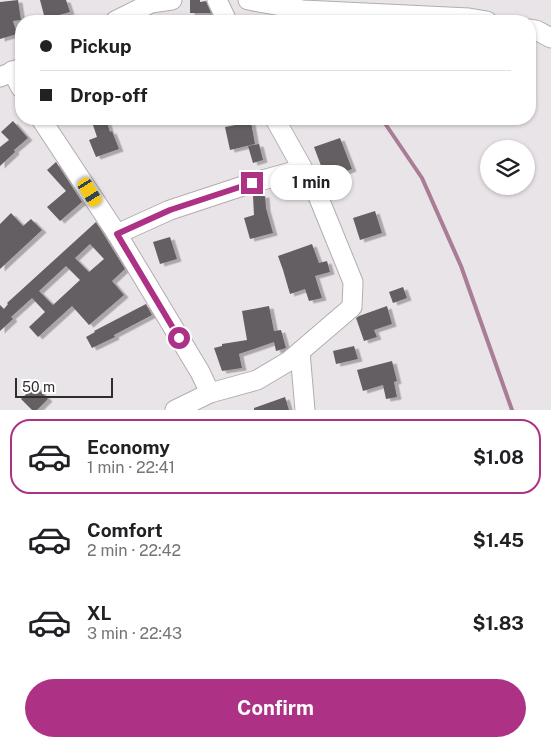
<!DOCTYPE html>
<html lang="en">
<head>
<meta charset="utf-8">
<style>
	:root { --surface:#fff; --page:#f2f2f2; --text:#202124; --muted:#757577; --line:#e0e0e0; --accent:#ad3285 }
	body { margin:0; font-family:"Public Sans",sans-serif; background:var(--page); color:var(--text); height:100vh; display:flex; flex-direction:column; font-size:19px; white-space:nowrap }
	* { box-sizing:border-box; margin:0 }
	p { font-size:16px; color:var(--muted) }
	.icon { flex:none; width:28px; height:28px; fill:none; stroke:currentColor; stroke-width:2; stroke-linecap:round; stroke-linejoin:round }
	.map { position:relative; height:410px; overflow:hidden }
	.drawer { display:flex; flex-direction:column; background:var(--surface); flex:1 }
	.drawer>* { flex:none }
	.top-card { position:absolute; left:15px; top:15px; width:521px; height:110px; border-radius:20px; box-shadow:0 1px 4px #0004; display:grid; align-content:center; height:110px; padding:0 25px; background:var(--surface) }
	.controls { position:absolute; left:480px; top:140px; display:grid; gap:10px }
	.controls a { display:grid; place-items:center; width:55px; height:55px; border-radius:50%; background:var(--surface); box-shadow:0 1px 4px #0004; font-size:25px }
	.scale { position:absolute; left:15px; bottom:12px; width:98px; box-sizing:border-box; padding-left:5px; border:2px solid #2f2d2e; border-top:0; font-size:14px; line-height:18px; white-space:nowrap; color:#2f2d2e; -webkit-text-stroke:4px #fff; paint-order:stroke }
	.end { position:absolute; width:22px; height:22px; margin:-11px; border:6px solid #ad3285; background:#fff; box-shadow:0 0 0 2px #fff }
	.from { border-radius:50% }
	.bubble { position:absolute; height:35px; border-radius:18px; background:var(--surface); box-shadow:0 1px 4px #0004; font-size:16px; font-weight:700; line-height:35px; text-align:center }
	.car { position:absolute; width:15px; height:30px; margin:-15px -8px; border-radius:6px; box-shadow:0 0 4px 1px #0007; background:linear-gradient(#f5c518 24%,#345 0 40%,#f5c518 0 76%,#345 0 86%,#f5c518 0) }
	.top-card b { display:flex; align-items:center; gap:18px; height:48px; font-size:19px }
	.top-card b+b { border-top:1px solid var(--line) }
	.top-card i { width:12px; height:12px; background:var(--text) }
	ul { padding:9px 0 0; list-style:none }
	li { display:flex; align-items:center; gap:15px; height:75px; margin:0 10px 8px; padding:0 15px; border:2px solid transparent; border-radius:20px }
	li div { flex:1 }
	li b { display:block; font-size:19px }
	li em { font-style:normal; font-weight:700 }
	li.selected { border-color:var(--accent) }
	li>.icon { width:45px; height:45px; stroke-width:1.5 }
	.cta { display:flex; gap:10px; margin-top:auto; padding:10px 25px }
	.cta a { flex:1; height:58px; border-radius:30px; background:var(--accent); color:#fff; font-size:20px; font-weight:700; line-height:58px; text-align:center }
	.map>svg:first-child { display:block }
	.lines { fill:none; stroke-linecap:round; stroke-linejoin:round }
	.stream { stroke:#a97d96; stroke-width:4 }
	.building { fill:#645f62; fill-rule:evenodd; filter:url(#shadow) }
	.minor-casing { stroke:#b2adb0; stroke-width:21 }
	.minor { stroke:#fff; stroke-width:19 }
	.route { stroke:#ad3285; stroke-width:6 }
</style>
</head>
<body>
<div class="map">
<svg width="551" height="410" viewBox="0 0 551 410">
	<defs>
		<filter id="shadow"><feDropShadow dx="4.5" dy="2.5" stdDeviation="0" flood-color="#0004"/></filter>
	</defs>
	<rect width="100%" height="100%" fill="#e9e4e7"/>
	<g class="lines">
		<!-- stream -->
		<polyline class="stream" points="382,119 422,178 461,266 512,410"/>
	</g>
	<!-- building -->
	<g class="building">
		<polygon points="18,0 21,20 13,21 17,34 0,39 0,2"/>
		<polygon points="40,0 66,0 70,12 45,19"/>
		<polygon points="190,0 200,0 200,2 206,1 211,13 190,13"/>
		<polygon points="91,119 106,119 110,132 112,131 119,149 96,157 89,140 97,137"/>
		<polygon points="13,121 28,138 14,150 15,152 0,166 0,147 9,140 1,132"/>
		<polygon points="251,122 255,144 230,150 225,127"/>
		<polygon points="340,138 352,169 326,179 314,147"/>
		<polygon points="259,144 263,160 253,163 248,146"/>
		<polygon points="56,162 82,202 60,221 47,207 66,191 47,170"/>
		<polygon points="265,195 266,208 273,233 250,239 244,218 254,215 253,196"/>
		<polygon points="375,211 382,233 360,240 353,218"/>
		<polygon points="11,213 23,226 31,219 42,230 0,269 0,224"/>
		<path d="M96,222l29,47 -13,12 12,14 -35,30 -17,-19 -34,31 -9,-10 16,-15 -13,-14 -21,19 2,2 -13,12v-26l4,4 4,-5 -1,-1zM90,244l14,15 -15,13 -14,-14zM66,266l14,14 -27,25 -14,-14z"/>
		<polygon points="170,237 177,259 160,264 153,242"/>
		<polygon points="312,244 319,263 327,261 330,272 315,276 322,298 309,301 305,289 290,294 283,270 278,256"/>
		<polygon points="403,287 407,298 393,303 389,292"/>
		<polygon points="146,304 152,315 114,335 115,337 92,348 86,337 95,332 94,331"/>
		<polygon points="269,306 274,331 281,330 286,348 276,351 274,342 239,354 242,368 222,371 214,348 222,346 222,344 247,340 242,311"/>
		<polygon points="387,306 392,324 374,330 377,337 364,341 356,318 359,316"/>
		<polygon points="354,346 358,359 336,364 333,351"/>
		<polygon points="392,361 397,381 394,382 397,397 386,399 383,385 363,391 357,370"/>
		<polygon points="35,386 48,399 37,410 32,410 21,399"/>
		<polygon points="285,397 289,410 254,410 254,408"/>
	</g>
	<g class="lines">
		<defs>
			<g id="minor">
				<polyline points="217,0 227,21"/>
				<polyline points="248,0 303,10 469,18 487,21"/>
				<polyline points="115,21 151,3 172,0"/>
				<polyline points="530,29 536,30 551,38"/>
				<polyline points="12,71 21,88"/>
				<polyline points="0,77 21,68"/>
				<polyline points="41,119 117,234 200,372 210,393"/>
				<polyline points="117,234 170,210 252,183 302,169"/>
				<polyline points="300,352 305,410"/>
				<polyline points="175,410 210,393 257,380 289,361 352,307 353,282 318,196 275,119"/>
			</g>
		</defs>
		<!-- minor casing -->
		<use href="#minor" class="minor-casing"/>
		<!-- minor -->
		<use href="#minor" class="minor"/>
	</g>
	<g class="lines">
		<!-- route -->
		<polyline class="route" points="179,338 117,234 170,210 252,183"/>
	</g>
</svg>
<div class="controls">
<a><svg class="icon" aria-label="layers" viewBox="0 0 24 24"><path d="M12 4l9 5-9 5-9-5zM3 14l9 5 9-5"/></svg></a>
</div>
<div class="scale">50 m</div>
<i class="end from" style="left:179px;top:338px"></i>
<i class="end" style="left:252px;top:183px"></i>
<div class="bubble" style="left:270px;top:165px;width:82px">1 min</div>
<i class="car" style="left:90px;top:192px;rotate:148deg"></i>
<div class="top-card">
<b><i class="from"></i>Pickup</b>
<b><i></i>Drop-off</b>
</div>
</div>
<section class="drawer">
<ul>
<li class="selected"><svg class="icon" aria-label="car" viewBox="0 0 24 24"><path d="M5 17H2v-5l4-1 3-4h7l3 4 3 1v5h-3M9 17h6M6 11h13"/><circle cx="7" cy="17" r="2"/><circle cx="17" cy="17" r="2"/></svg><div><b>Economy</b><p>1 min · 22:41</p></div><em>$1.08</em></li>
<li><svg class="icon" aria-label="car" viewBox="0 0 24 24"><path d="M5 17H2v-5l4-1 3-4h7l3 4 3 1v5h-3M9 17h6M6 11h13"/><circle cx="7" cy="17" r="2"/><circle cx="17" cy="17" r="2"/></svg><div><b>Comfort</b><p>2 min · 22:42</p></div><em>$1.45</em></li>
<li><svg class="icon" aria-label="car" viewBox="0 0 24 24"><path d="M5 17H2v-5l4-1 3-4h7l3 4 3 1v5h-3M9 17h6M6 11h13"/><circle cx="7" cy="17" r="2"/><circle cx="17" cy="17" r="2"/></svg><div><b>XL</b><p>3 min · 22:43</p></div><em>$1.83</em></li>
</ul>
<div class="cta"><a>Confirm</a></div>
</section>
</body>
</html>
